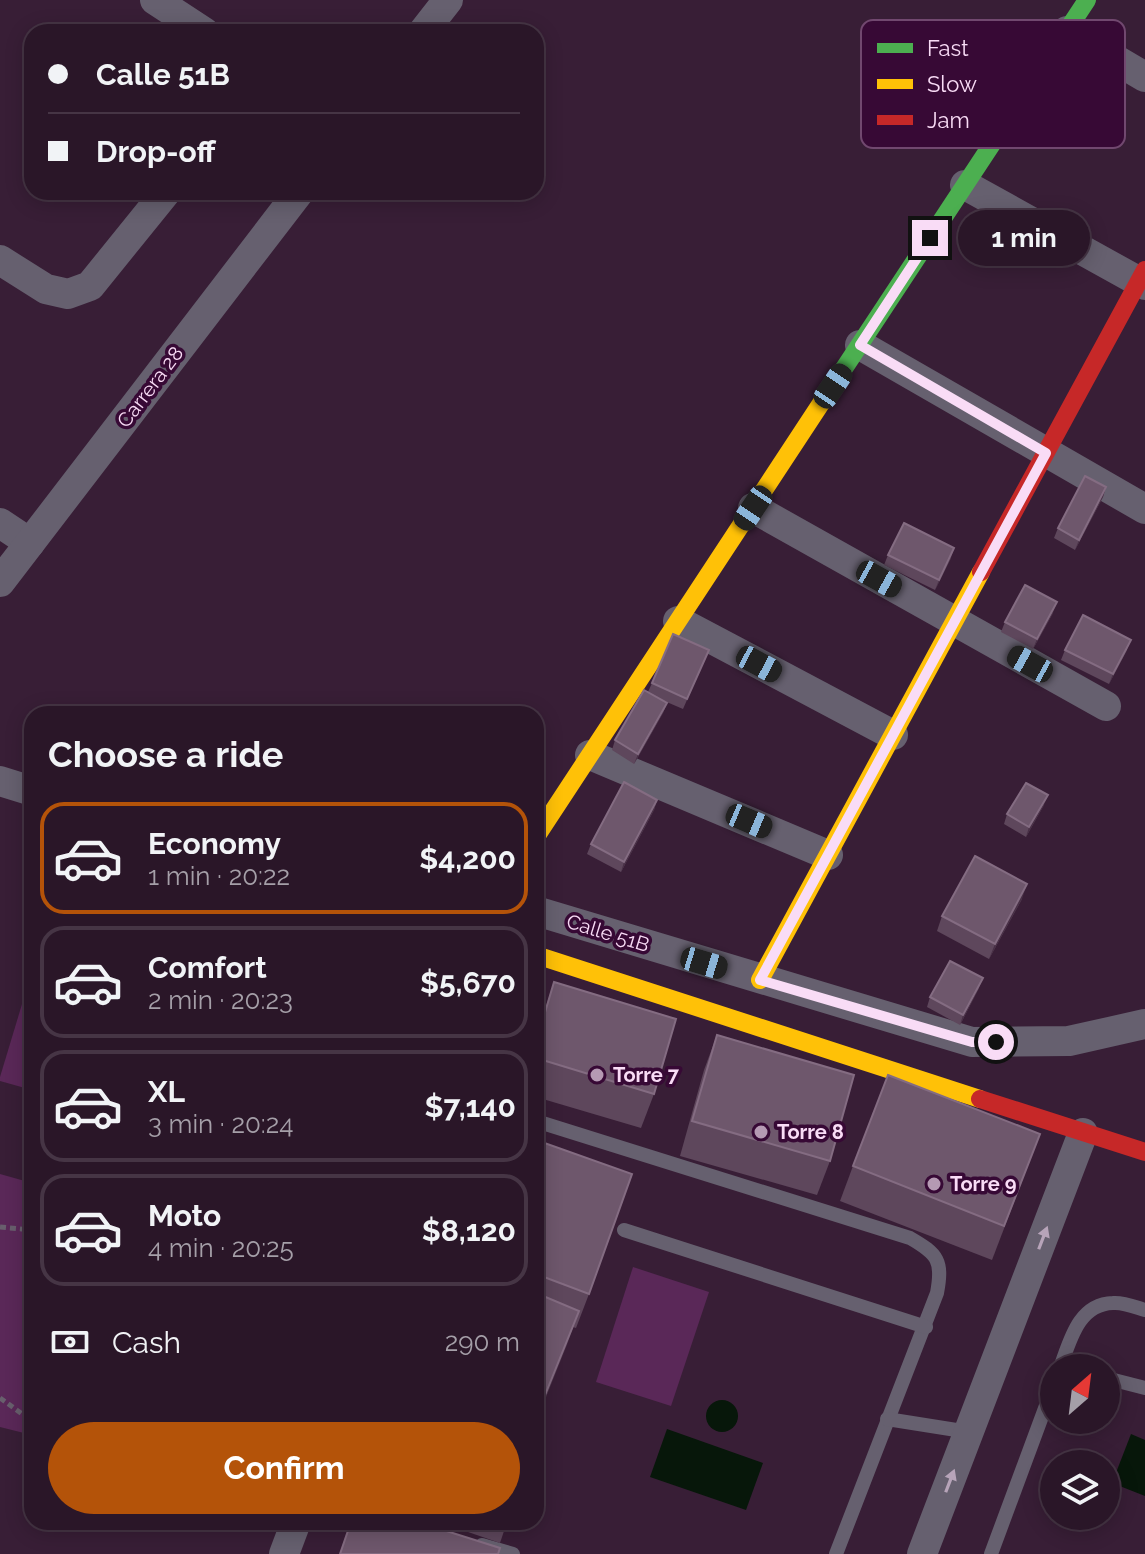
<!DOCTYPE html>
<html lang="en">
<head>
<meta charset="utf-8">
<style>
	:root { --surface:#2a1628; --page:#321f30; --text:#f1f3f6; --muted:#a59fa8; --line:#463545; --accent:#b45309 }
	body { margin:0; font-family:Raleway,sans-serif; background:var(--page); color:var(--text); height:100vh; display:flex; flex-direction:column; font-size:30px; white-space:nowrap }
	* { box-sizing:border-box; margin:0 }
	p { font-size:26px; color:var(--muted) }
	.icon { flex:none; width:44px; height:44px; fill:none; stroke:currentColor; stroke-width:2; stroke-linecap:round; stroke-linejoin:round }
	.map { position:relative; flex:1; overflow:hidden }
	.panel { position:absolute; left:24px; top:706px; width:520px; height:824px; display:flex; flex-direction:column; background:var(--surface); border-radius:24px; box-shadow:0 4px 20px #0003,0 0 0 2px var(--line) }
	.panel>* { flex:none }
	.banner { position:absolute; left:24px; top:24px; width:520px; height:176px; border-radius:24px; box-shadow:0 4px 20px #0003,0 0 0 2px var(--line); display:grid; align-content:center; height:176px; padding:0 24px; background:var(--surface) }
	.needle { width:52px; rotate:28deg }
	.tools { position:absolute; left:1040px; top:1354px; display:grid; gap:16px }
	.tools a { display:grid; place-items:center; width:80px; height:80px; border-radius:50%; background:var(--surface); box-shadow:0 4px 20px #0003,0 0 0 2px var(--line); font-size:40px }
	.end { position:absolute; width:36px; height:36px; margin:-18px; border:10px solid #f9dcf6; background:#111; box-shadow:0 0 0 4px #111 }
	.from { border-radius:50% }
	.bubble { position:absolute; height:56px; border-radius:28px; background:var(--surface); box-shadow:0 4px 20px #0003,0 0 0 2px var(--line); font-size:26px; font-weight:700; line-height:56px; text-align:center }
	.car { position:absolute; width:24px; height:48px; margin:-24px -12px; border-radius:10px; box-shadow:0 0 6px 2px #0007; background:linear-gradient(#222 24%,#8ab4d8 0 40%,#222 0 76%,#8ab4d8 0 86%,#222 0) }
	.banner b { display:flex; align-items:center; gap:28px; height:76px; font-size:30px }
	.banner b+b { border-top:2px solid var(--line) }
	.banner i { width:20px; height:20px; background:var(--text) }
	ul { padding:0; list-style:none }
	li { display:flex; align-items:center; gap:24px; height:112px; margin:0 16px 12px; padding:0 8px; border:4px solid var(--line); border-radius:24px }
	li div { flex:1 }
	li b { display:block; font-size:30px }
	li em { font-style:normal; font-weight:700 }
	li.on { border-color:var(--accent) }
	li>.icon { width:72px; height:72px; stroke-width:1.5 }
	h2 { padding:0 24px; font-size:36px; line-height:96px }
	.pay { display:flex; align-items:center; gap:20px; height:88px; padding:0 24px; font-size:30px }
	.pay p { margin-inline-start:auto }
	.cta { display:flex; gap:16px; margin-top:auto; padding:16px 24px }
	.cta a { flex:1; height:92px; border-radius:48px; background:var(--accent); color:#fff; font-size:32px; font-weight:700; line-height:92px; text-align:center }
	.map>svg:first-child { display:block }
	.green { fill:#5a2858 }
	.water { fill:#07170a }
	.lines { fill:none; stroke-linecap:round; stroke-linejoin:round }
	.path { stroke:#685f6d; stroke-width:5; stroke-dasharray:6 4; stroke-linecap:butt }
	.lane { stroke:#66606f; stroke-width:14 }
	.street { stroke:#66606f; stroke-width:30 }
	.fast { stroke:#4caf50; stroke-width:18 }
	.slow { stroke:#ffc107; stroke-width:18 }
	.jam { stroke:#c62828; stroke-width:18 }
	.wall { fill:#5e475c }
	.shaded-wall { fill:#483046 }
	.building { fill:#6e576c; stroke:#846c82; stroke-width:2 }
	.oneway { fill:#b7a4b9 }
	.route { stroke:#f9dcf6; stroke-width:10 }
	.poi-dot { fill:#b59ab3; stroke:#370935; stroke-width:3 }
	.labels { text-anchor:middle; stroke-width:7; stroke-linejoin:round; paint-order:stroke }
	.street-label { font-size:20px; fill:#f9dcf6; stroke:#370935 }
	.poi-label { font-size:20px; font-weight:bold; fill:#f9dcf6; stroke:#370935; text-anchor:start }
	.key { fill:#370935; stroke:#71486f; stroke-width:2 }
	.key-label { font-size:22px; fill:#f9dcf6 }
</style>
</head>
<body>
<div class="map">
<svg width="1145" height="1554" viewBox="0 0 1145 1554">
	<rect width="100%" height="100%" fill="#381e36"/>
	<!-- green -->
	<g class="green">
		<polygon points="32,971 32,1090 0,1081 0,1077"/>
		<polygon points="0,1174 32,1183 32,1435 0,1427"/>
		<polygon points="633,1267 709,1292 671,1406 596,1382"/>
	</g>
	<!-- water -->
	<g class="water">
		<circle cx="722" cy="1416" r="16"/>
		<polygon points="667,1429 763,1463 746,1510 650,1477"/>
		<polygon points="1131,1434 1145,1440 1145,1496 1112,1483"/>
	</g>
	<g class="lines">
		<!-- path -->
		<g class="path">
			<polyline points="0,1227 32,1230"/>
			<polyline points="0,1398 32,1421"/>
		</g>
		<!-- lane -->
		<g class="lane">
			<path d="M536,1121l374,117c28,16 33,23 27,55l-101,261"/>
			<polyline points="624,1230 926,1327"/>
			<path d="M1060,1368c10,-27 18,-64 53,-65 10,-1 22,4 32,7"/>
			<polyline points="1106,1378 1145,1388"/>
			<polyline points="887,1419 969,1432"/>
			<polyline points="482,1545 513,1554"/>
			<polyline points="991,1554 1054,1384"/>
		</g>
		<!-- street -->
		<g class="street">
			<polyline points="155,0 204,32"/>
			<polyline points="1067,31 1145,77"/>
			<polyline points="423,32 448,0"/>
			<polyline points="965,185 1145,285"/>
			<polyline points="0,260 46,289 68,294 90,286 166,192"/>
			<polyline points="860,345 1145,509"/>
			<polyline points="753,508 1106,706"/>
			<polyline points="0,523 30,543"/>
			<polyline points="0,582 299,192"/>
			<polyline points="678,621 893,735"/>
			<polyline points="590,755 828,855"/>
			<polyline points="0,781 32,791"/>
			<polyline points="536,911 972,1042 1069,1041 1145,1024"/>
			<polyline points="284,1554 296,1522"/>
			<polyline points="922,1554 1083,1133"/>
		</g>
		<!-- fast -->
		<polyline class="fast" points="839,376 1087,0"/>
		<!-- slow -->
		<g class="slow">
			<polyline points="536,837 839,376"/>
			<polyline points="536,955 980,1099"/>
			<polyline points="760,980 981,572"/>
		</g>
		<!-- jam -->
		<g class="jam">
			<polyline points="981,572 1145,270"/>
			<polyline points="980,1099 1145,1152"/>
		</g>
	</g>
	<!-- wall -->
	<g class="wall">
		<polygon points="1106,487 1103,497 1075,550 1054,538 1058,528"/>
		<polygon points="888,555 951,558 935,590 884,565"/>
		<polygon points="1053,613 1033,649 1001,632 1005,622"/>
		<polygon points="709,650 683,709 655,697 667,703 663,713 634,764 612,750 615,740 648,692 652,683"/>
		<polygon points="1065,650 1127,650 1109,684 1061,660"/>
		<polygon points="657,800 654,810 621,872 587,854 591,844"/>
		<polygon points="1044,805 1026,837 1004,824 1007,814"/>
		<polygon points="1022,899 989,959 937,931 942,916"/>
		<polygon points="554,982 654,1094 641,1128 536,1097 536,1036"/>
		<polygon points="979,988 960,1025 927,1007 930,997"/>
		<polygon points="717,1035 830,1161 817,1195 680,1156 704,1070"/>
		<polygon points="536,1140 589,1294 576,1328 573,1327 537,1420 536,1438"/>
		<polygon points="853,1166 1027,1168 992,1260 840,1201"/>
		<polygon points="439,1522 507,1522 500,1543"/>
	</g>
	<!-- shaded-wall -->
	<g class="shaded-wall">
		<polygon points="1106,487 1103,497 1075,550 1079,540"/>
		<polygon points="954,548 951,558 935,590 939,580"/>
		<polygon points="1057,602 1053,613 1033,649 1037,639"/>
		<polygon points="1131,640 1127,650 1109,684 1113,674"/>
		<polygon points="667,703 663,713 634,764 638,754"/>
		<polygon points="1048,795 1044,805 1026,837 1029,827"/>
		<polygon points="657,800 654,810 621,872 624,862"/>
		<polygon points="1027,884 1022,899 989,959 995,944"/>
		<polygon points="983,978 979,988 960,1025 963,1015"/>
		<polygon points="579,1311 567,1345 536,1422 536,1419"/>
	</g>
	<!-- building -->
	<g class="building">
		<polygon points="1085,476 1106,487 1079,540 1058,528"/>
		<polygon points="904,523 954,548 939,580 888,555"/>
		<polygon points="1025,585 1057,602 1037,639 1005,622"/>
		<polygon points="1083,615 1131,640 1113,674 1065,650"/>
		<polygon points="673,634 709,650 687,699 652,683"/>
		<polygon points="644,690 667,703 638,754 615,740"/>
		<polygon points="624,782 657,800 624,862 591,844"/>
		<polygon points="1026,783 1048,795 1029,827 1007,814"/>
		<polygon points="975,856 1027,884 995,944 942,916"/>
		<polygon points="950,961 983,978 963,1015 930,997"/>
		<polygon points="554,982 676,1019 654,1094 536,1058 536,1043"/>
		<polygon points="717,1035 854,1075 830,1161 692,1121"/>
		<polygon points="888,1075 1040,1134 1004,1226 853,1166"/>
		<polygon points="536,1140 632,1174 589,1294 536,1274"/>
		<polygon points="536,1293 579,1311 539,1410 536,1409"/>
		<polygon points="536,1420 542,1422 536,1438"/>
		<polygon points="351,1522 418,1522 500,1548 498,1554 340,1554"/>
	</g>
	<!-- one-way arrows -->
	<defs><path id="oneway-solid" d="M-6-.8H1V-3.2L6.5 0L1 3.2V.8H-6Z" transform="scale(2)"/></defs>
	<g class="oneway">
		<use href="#oneway-solid" transform="translate(1043 1238) rotate(-69)"/>
		<use href="#oneway-solid" transform="translate(950 1481) rotate(-69)"/>
	</g>
	<g class="lines">
		<!-- route -->
		<polyline class="route" points="930,238 860,345 1046,453 760,980 972,1042 996,1042"/>
	</g>
	<!-- markers -->
	<g class="poi-dot">
		<circle cx="597" cy="1075" r="8"/>
		<circle cx="761" cy="1132" r="8"/>
		<circle cx="934" cy="1184" r="8"/>
	</g>
	<g class="labels">
		<!-- street labels -->
		<g class="street-label">
			<text transform="translate(150 387) rotate(-53)" y="7">Carrera 28</text>
			<text transform="translate(608 933) rotate(17)" y="7">Calle 51B</text>
		</g>
		<!-- poi labels -->
		<g class="poi-label">
			<text x="613" y="1082">Torre 7</text>
			<text x="777" y="1139">Torre 8</text>
			<text x="950" y="1191">Torre 9</text>
		</g>
	</g>
	<!-- legend -->
	<rect x="861" y="20" width="264" height="128" rx="12" class="key"/>
	<rect x="877" y="43" width="36" height="10" fill="#4caf50"/>
	<rect x="877" y="79" width="36" height="10" fill="#ffc107"/>
	<rect x="877" y="115" width="36" height="10" fill="#c62828"/>
	<g class="key-label">
		<text x="927" y="56">Fast</text>
		<text x="927" y="92">Slow</text>
		<text x="927" y="128">Jam</text>
	</g>
</svg>
<div class="tools">
<a><svg class="needle" viewBox="-14 -14 28 28"><path d="M0-13l5 13h-10z" fill="#e53935"/><path d="M0 13l5-13h-10z" fill="#a59fa8"/></svg></a>
<a><svg class="icon" aria-label="layers" viewBox="0 0 24 24"><path d="M12 4l9 5-9 5-9-5zM3 14l9 5 9-5"/></svg></a>
</div>
<i class="end from" style="left:996px;top:1042px"></i>
<i class="end" style="left:930px;top:238px"></i>
<div class="bubble" style="left:958px;top:210px;width:132px">1 min</div>
<i class="car" style="left:833px;top:386px;rotate:34deg"></i>
<i class="car" style="left:753px;top:508px;rotate:214deg"></i>
<i class="car" style="left:879px;top:579px;rotate:119deg"></i>
<i class="car" style="left:759px;top:664px;rotate:118deg"></i>
<i class="car" style="left:1030px;top:664px;rotate:299deg"></i>
<i class="car" style="left:749px;top:821px;rotate:113deg"></i>
<i class="car" style="left:704px;top:963px;rotate:107deg"></i>
<div class="banner">
<b><i class="from"></i>Calle 51B</b>
<b><i></i>Drop-off</b>
</div>
<section class="panel">
<h2>Choose a ride</h2>
<ul>
<li class="on"><svg class="icon" aria-label="car" viewBox="0 0 24 24"><path d="M5 17H2v-5l4-1 3-4h7l3 4 3 1v5h-3M9 17h6M6 11h13"/><circle cx="7" cy="17" r="2"/><circle cx="17" cy="17" r="2"/></svg><div><b>Economy</b><p>1 min · 20:22</p></div><em>$4,200</em></li>
<li><svg class="icon" aria-label="car" viewBox="0 0 24 24"><path d="M5 17H2v-5l4-1 3-4h7l3 4 3 1v5h-3M9 17h6M6 11h13"/><circle cx="7" cy="17" r="2"/><circle cx="17" cy="17" r="2"/></svg><div><b>Comfort</b><p>2 min · 20:23</p></div><em>$5,670</em></li>
<li><svg class="icon" aria-label="car" viewBox="0 0 24 24"><path d="M5 17H2v-5l4-1 3-4h7l3 4 3 1v5h-3M9 17h6M6 11h13"/><circle cx="7" cy="17" r="2"/><circle cx="17" cy="17" r="2"/></svg><div><b>XL</b><p>3 min · 20:24</p></div><em>$7,140</em></li>
<li><svg class="icon" aria-label="car" viewBox="0 0 24 24"><path d="M5 17H2v-5l4-1 3-4h7l3 4 3 1v5h-3M9 17h6M6 11h13"/><circle cx="7" cy="17" r="2"/><circle cx="17" cy="17" r="2"/></svg><div><b>Moto</b><p>4 min · 20:25</p></div><em>$8,120</em></li>
</ul>
<div class="pay"><svg class="icon" aria-label="cash" viewBox="0 0 24 24"><path d="M3 7h18v10H3z"/><circle cx="12" cy="12" r="2"/></svg>Cash<p>290 m</p></div>
<div class="cta"><a>Confirm</a></div>
</section>
</div>
</body>
</html>
